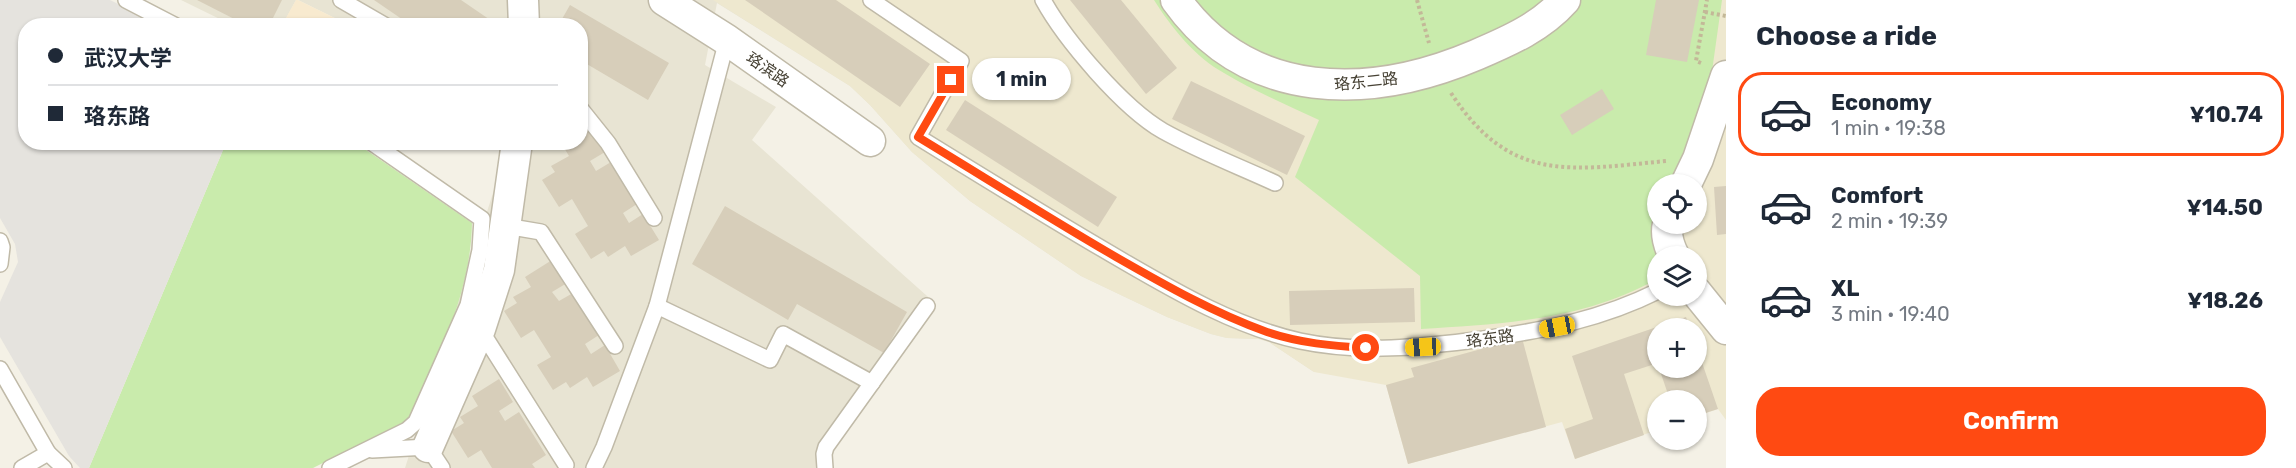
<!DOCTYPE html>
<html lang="en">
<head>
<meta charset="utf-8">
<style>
	:root { --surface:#fff; --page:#f2f2f3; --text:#1f2937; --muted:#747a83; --line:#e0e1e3; --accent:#ff4a12 }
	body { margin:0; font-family:Rubik,"Noto Sans SC",sans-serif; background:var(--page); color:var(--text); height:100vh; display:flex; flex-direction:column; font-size:22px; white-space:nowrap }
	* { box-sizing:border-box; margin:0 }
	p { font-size:20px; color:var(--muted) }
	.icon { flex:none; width:33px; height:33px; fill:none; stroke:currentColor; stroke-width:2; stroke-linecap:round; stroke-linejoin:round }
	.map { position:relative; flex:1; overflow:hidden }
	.sheet { display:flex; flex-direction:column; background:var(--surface); width:570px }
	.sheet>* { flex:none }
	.guide { position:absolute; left:18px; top:18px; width:570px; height:132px; border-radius:24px; box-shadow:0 2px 4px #0004; display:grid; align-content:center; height:132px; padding:0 30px; background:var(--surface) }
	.fabs { position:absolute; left:1647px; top:174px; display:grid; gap:12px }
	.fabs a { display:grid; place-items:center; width:60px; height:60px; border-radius:50%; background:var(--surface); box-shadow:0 2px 4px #0004; font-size:30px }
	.end { position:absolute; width:27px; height:27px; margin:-14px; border:8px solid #ff4a12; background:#fff; box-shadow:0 0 0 3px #fff }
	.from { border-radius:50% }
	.bubble { position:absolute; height:42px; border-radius:21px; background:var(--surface); box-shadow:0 2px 4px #0004; font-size:20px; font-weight:700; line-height:42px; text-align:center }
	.car { position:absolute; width:18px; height:36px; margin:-18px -9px; border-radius:8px; box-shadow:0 0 4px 2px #0007; background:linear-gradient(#f5c518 24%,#345 0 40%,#f5c518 0 76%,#345 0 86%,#f5c518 0) }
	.guide b { display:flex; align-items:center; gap:21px; height:57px; font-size:22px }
	.guide b+b { border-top:2px solid var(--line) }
	.guide i { width:15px; height:15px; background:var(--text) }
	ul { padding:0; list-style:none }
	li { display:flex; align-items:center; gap:18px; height:84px; margin:0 12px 9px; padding:0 18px; border:3px solid transparent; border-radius:24px }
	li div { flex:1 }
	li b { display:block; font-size:22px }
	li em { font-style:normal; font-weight:700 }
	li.current { border-color:var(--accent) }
	li>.icon { width:54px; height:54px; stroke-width:1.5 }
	h2 { padding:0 30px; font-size:27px; line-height:72px }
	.action { display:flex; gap:12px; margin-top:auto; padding:12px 30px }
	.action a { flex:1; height:69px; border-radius:24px; background:var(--accent); color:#fff; font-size:24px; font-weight:700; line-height:69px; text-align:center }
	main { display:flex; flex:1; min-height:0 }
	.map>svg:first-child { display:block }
	.residential { fill:#e8e4d3 }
	.commercial { fill:#f8eacf }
	.education { fill:#eee8cf; fill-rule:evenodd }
	.green { fill:#c9ebac }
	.parking { fill:#e5e3de }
	.building { fill:#d7ceba }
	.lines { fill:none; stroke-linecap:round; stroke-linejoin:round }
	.lane-casing { stroke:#c0baa8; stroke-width:18 }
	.street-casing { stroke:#c0baa8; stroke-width:33 }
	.path { stroke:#c3b898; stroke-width:4; stroke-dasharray:3 3; stroke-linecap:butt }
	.lane { stroke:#fff; stroke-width:15 }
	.street { stroke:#fff; stroke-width:30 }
	.route { stroke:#ff4a12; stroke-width:8 }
	.labels { text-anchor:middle; stroke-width:4.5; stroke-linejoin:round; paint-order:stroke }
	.street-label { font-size:16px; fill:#474235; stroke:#fff }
</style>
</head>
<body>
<main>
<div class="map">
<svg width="1726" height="468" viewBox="0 0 1726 468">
	<rect width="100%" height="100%" fill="#f4f1e6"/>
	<!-- residential -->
	<g class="residential">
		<polygon points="181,0 296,0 282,26 232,25"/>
		<polygon points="298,0 1154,0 1314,372 1269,342 1259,339 1227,338 1211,334 1167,317 1081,276 970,201 912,152 870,105 850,86 717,3 705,65 776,107 752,140 936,304 834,447 832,456 833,468 405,468 509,143 580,142 580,26 349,25"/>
	</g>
	<!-- commercial -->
	<polygon class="commercial" points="296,0 298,0 349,25 282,25"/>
	<!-- education -->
	<path class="education" d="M713,0h1013v420l-8,-11 -21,7 -1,-16h-38l-1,30 -82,29 -13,-37 -154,42 -22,-79 -72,-13 -45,-30 -10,-3 -32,-1 -16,-4 -44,-17 -86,-41 -111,-75 -58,-49 -42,-47 -20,-19zM1658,184h38v40h-38zM1658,256h38v40h-38zM1658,328h38v40h-38z"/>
	<!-- green -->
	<g class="green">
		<path d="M1154,0h568l-15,107 -33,77h-16l-1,34 5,38h-4l-1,23c-73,41 -154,45 -236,50l-1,-53 -125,-99 24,-57c-32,-15 -65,-29 -95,-47 -29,-16 -53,-46 -70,-73z"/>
		<path d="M226,143h130l116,80c-1,68 -32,129 -59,191l-5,6 -95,48h-224z"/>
	</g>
	<!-- parking -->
	<polygon class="parking" points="0,0 110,0 161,25 26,26 26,142 226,143 89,468 80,468 69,456 0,337 0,302 18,262 15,244 0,218"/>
	<!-- building -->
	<g class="building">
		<polygon points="197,0 282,0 269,26 248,26"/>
		<polygon points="374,0 461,0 499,26 412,26"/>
		<polygon points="745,0 836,0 930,64 900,107"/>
		<polygon points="1070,0 1121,0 1177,68 1146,94"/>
		<polygon points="1656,0 1699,0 1687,62 1646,55"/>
		<polygon points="570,5 669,63 648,100 580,60 580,26 558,26"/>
		<polygon points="1191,81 1305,136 1287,175 1172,119"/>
		<polygon points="1602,89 1614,109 1572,135 1560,115"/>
		<polygon points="965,100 1117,197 1098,227 946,130"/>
		<polygon points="591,129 605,152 590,161 596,171 611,162 637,204 623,213 629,223 643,214 659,240 631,256 625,246 608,257 604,251 591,259 575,234 588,226 572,199 559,207 542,180 555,172 551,166 569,156 563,146 569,142 580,142 580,135"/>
		<polygon points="1726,186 1726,234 1717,235 1714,187"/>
		<polygon points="725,206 907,312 884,353 797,304 788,320 692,264"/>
		<polygon points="552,260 567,283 552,292 559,301 573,293 599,335 585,344 591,354 605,345 620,371 593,387 587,377 570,388 566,382 553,390 537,365 551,357 534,330 521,338 504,311 517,303 513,297 531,287 525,277"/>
		<polygon points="1414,288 1415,322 1290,325 1289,291"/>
		<polygon points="1686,317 1690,328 1658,328 1658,363 1624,374 1644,435 1575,459 1565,429 1593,419 1572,356"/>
		<polygon points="1522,338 1546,427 1408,464 1386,385 1414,377 1411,368"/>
		<polygon points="1697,348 1718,409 1696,416 1696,400 1670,400 1659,368 1696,368"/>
		<polygon points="499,379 513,402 499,411 505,421 519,412 546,455 532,464 535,468 492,468 481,450 468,458 451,431 464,423 460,417 478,406 472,396"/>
	</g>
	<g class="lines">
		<defs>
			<g id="lane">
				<polyline points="126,0 176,26"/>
				<polyline points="341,0 386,26"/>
				<path d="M871,0l90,61 -43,76c68,42 136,84 205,124 55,32 114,66 177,80 61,13 122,6 184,-2 61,-9 118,-20 174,-48"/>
				<path d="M1043,0c22,40 80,108 120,131 36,20 75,35 112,52"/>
				<polyline points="580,108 608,143 654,218"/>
				<polyline points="506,226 541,232 615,346"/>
				<polyline points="0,241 2,247 0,264"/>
				<polyline points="657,306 727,40"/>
				<polyline points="480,329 566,465"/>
				<polyline points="0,369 48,453 22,468"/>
				<polyline points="372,450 428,447 442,468"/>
				<polyline points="48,453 64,468"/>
				<polyline points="330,468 407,430 416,422 468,305 480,250 482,219 371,142"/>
				<polyline points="594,468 604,447 657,306 770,360 783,334 872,383"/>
				<polyline points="825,468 824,454 826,447 927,306"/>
			</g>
			<g id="street">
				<polyline points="523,0 524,26"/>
				<polyline points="664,0 727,40 870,141"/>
				<path d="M1176,0c73,102 194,100 300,55 33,-14 65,-28 89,-55"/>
				<polyline points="1686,184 1698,159 1726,76"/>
				<path d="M1668,224c-3,11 1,22 6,32"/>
				<polyline points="1696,292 1726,329"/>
				<polyline points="428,447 480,329 499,270 517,142"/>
			</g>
		</defs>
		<!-- lane casing -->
		<use href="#lane" class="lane-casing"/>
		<!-- street casing -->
		<use href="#street" class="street-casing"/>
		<!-- path -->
		<g class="path">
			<polyline points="1417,0 1429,43"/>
			<polyline points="1705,12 1726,16"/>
			<polyline points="1701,63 1696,61 1707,0"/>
			<path d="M1451,93c59,91 120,77 215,68"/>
		</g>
		<!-- lane -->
		<use href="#lane" class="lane"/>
		<!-- street -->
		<use href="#street" class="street"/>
	</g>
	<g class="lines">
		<!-- route -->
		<path class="route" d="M951,80l-33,57c66,40 131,81 198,120 49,28 98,56 151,75 32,11 66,14 99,16"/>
	</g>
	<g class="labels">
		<!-- street labels -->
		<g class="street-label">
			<text transform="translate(768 69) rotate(35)" y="6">珞滨路</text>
			<text transform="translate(1366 81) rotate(-6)" y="6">珞东二路</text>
			<text transform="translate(1490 338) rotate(-8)" y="6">珞东路</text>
		</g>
	</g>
</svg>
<div class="fabs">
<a><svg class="icon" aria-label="locate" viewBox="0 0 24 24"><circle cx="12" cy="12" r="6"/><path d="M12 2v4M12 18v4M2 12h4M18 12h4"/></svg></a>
<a><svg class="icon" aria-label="layers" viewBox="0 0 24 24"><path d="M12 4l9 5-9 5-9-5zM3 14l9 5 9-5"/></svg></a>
<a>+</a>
<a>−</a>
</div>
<i class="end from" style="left:1366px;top:348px"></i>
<i class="end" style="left:951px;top:80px"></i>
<div class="bubble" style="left:972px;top:58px;width:99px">1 min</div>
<i class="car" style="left:1557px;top:327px;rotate:259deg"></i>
<i class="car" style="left:1423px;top:347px;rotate:267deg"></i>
<div class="guide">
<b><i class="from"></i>武汉大学</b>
<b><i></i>珞东路</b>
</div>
</div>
<section class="sheet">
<h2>Choose a ride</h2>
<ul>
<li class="current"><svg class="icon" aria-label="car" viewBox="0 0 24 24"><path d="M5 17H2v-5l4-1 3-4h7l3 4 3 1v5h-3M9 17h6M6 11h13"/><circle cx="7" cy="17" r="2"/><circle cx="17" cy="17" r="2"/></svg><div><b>Economy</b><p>1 min · 19:38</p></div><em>¥10.74</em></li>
<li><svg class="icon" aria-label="car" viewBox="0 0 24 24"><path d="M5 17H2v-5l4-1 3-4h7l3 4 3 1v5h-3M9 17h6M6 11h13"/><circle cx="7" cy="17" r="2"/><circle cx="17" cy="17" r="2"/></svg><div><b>Comfort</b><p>2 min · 19:39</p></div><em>¥14.50</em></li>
<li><svg class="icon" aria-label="car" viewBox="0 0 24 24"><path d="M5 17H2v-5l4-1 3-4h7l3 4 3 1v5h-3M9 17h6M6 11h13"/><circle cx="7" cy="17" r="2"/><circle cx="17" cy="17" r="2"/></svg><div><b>XL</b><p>3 min · 19:40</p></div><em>¥18.26</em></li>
</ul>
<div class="action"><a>Confirm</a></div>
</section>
</main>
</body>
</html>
